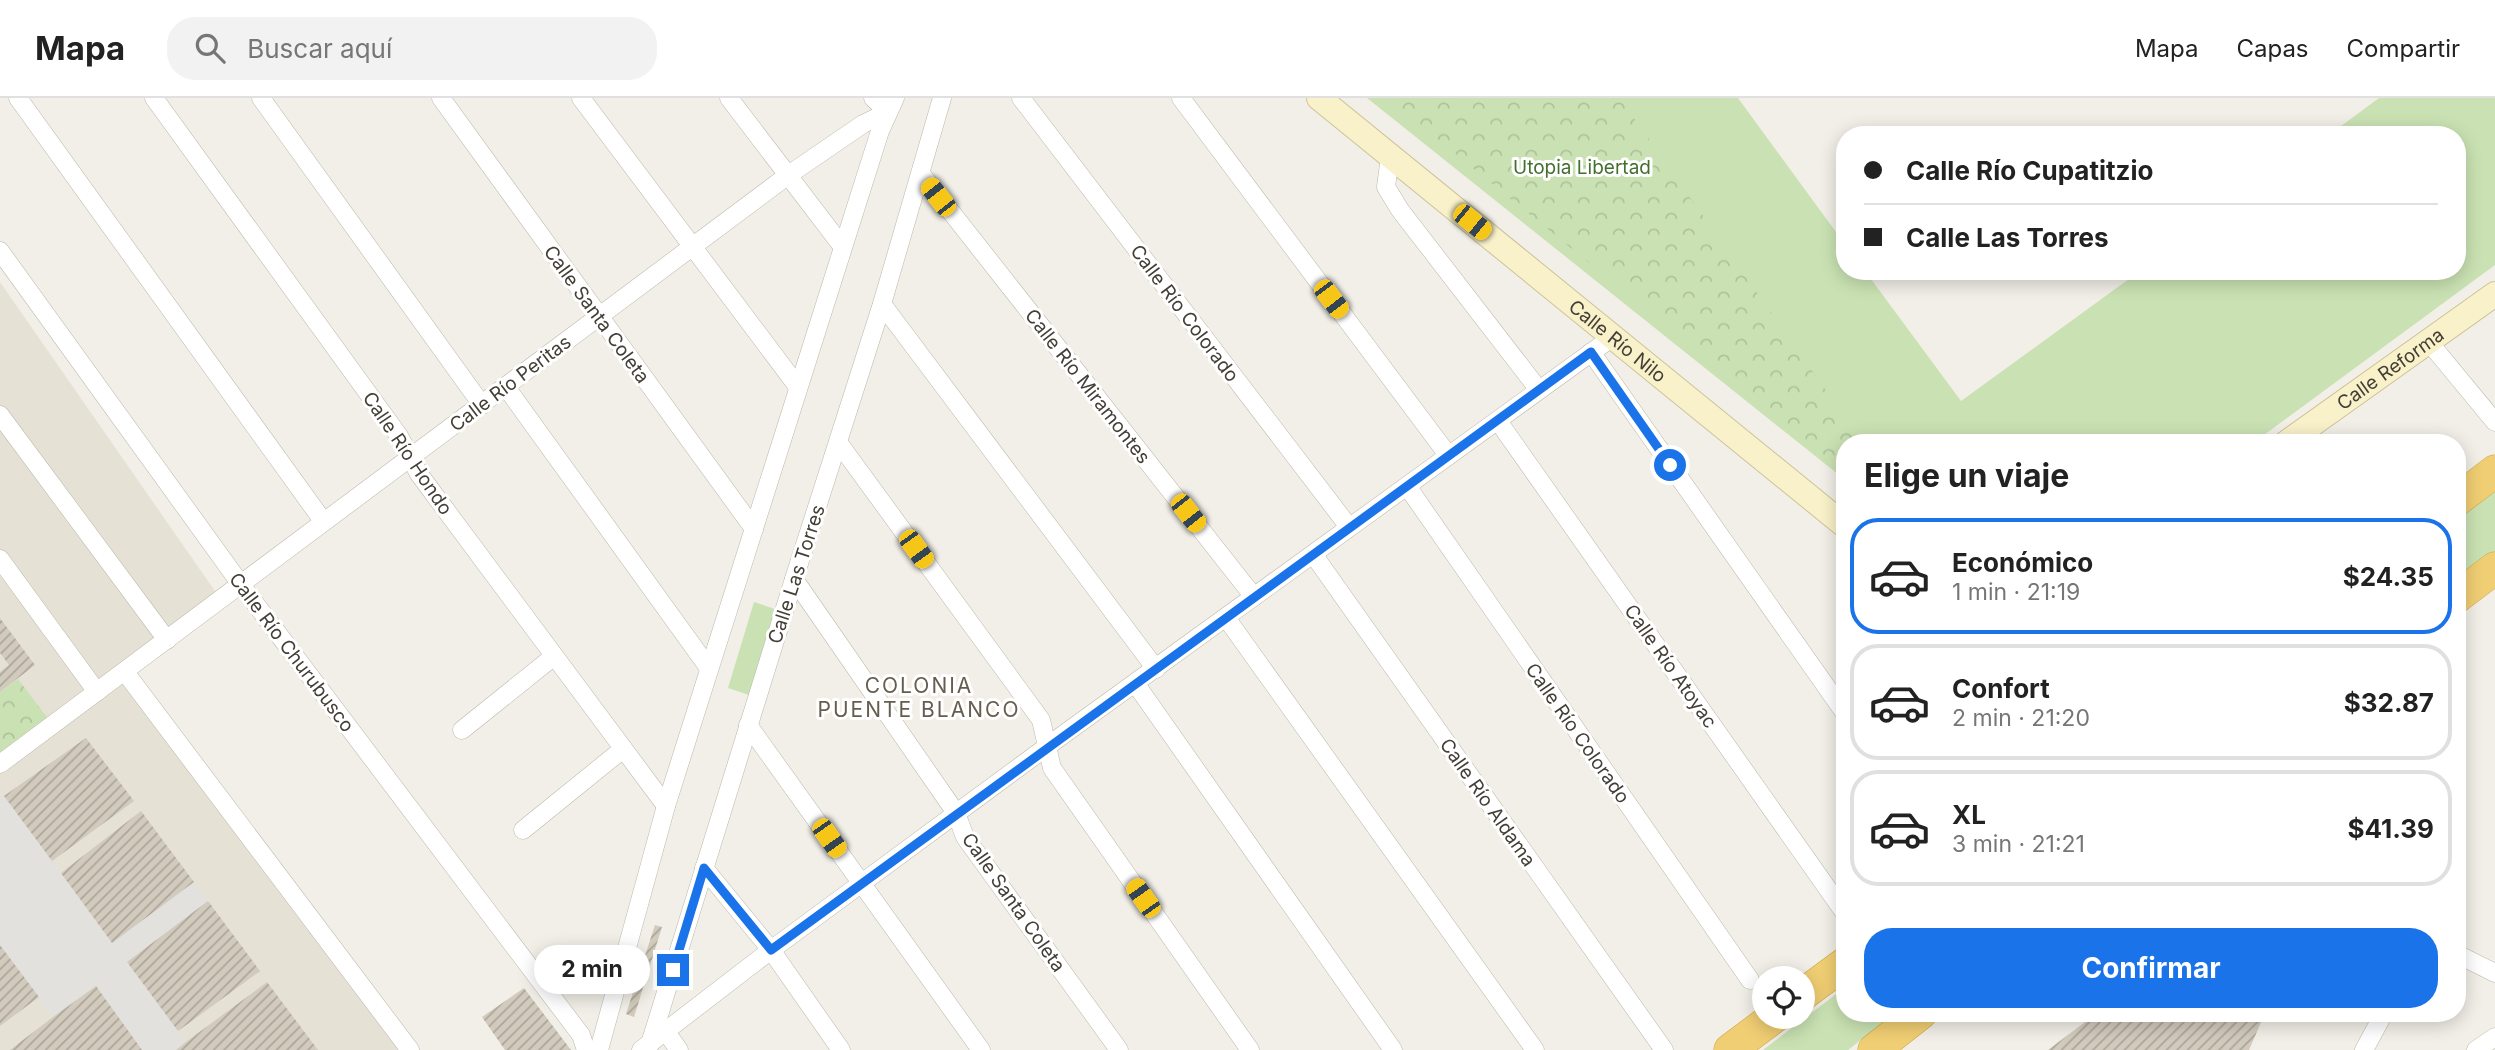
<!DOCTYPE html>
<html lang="es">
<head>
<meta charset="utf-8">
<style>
	:root { --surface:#fff; --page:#f2f2f2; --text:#222; --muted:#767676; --line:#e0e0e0; --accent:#1a73e8 }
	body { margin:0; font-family:Inter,sans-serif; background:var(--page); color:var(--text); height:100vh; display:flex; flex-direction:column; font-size:26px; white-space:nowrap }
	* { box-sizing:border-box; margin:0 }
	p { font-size:23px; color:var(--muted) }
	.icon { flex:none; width:38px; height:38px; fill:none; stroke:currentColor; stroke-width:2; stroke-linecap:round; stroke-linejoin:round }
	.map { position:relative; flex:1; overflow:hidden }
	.drawer { position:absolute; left:1836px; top:336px; width:630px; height:588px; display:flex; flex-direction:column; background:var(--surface); border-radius:28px; box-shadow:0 4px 18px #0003 }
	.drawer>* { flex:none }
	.guide { position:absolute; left:1836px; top:28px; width:630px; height:154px; border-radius:28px; box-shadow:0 4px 18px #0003; display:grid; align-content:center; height:154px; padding:0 28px; background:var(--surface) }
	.tools { position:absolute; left:1752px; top:868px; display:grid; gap:14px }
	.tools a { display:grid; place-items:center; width:63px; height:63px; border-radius:50%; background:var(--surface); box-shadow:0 4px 18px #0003; font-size:35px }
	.end { position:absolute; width:32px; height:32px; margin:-16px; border:9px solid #1a73e8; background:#fff; box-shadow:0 0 0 4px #fff }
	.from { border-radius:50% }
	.bubble { position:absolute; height:49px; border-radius:24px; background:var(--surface); box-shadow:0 4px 18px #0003; font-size:23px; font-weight:700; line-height:49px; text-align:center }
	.car { position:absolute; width:21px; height:42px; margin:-21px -10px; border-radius:9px; box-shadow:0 0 5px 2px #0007; background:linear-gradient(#f5c518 24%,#345 0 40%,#f5c518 0 76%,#345 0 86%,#f5c518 0) }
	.guide b { display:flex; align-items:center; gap:24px; height:66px; font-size:26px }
	.guide b+b { border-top:2px solid var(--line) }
	.guide i { width:18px; height:18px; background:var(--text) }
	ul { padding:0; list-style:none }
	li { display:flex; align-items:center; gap:21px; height:116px; margin:0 14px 10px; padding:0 14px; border:4px solid var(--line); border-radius:28px }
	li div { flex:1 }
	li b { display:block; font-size:26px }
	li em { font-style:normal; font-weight:700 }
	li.current { border-color:var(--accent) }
	li>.icon { width:63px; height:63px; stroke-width:1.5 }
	h2 { padding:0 28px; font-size:32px; line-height:84px }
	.action { display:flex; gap:14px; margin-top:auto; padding:14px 28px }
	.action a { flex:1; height:80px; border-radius:28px; background:var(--accent); color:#fff; font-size:28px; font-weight:700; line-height:80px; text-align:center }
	header { display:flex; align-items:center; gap:42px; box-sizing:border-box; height:98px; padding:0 35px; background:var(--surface); border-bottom:2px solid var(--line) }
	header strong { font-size:33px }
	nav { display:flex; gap:38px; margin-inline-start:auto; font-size:24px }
	.search { width:490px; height:63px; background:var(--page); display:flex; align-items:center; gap:18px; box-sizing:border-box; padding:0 24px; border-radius:28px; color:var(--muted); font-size:26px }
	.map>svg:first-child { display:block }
	.residential { fill:#e5e1d5 }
	.grass { fill:#cae2b3 }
	.park { fill:url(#park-crowns) }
	.parking { fill:#e3e1de }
	.building { fill:url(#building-hatch) }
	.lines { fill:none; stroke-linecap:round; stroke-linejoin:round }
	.street-casing { stroke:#bcb7aa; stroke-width:19 }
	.secondary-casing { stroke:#cdc39a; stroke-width:26 }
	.highway-casing { stroke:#cea444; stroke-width:33 }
	.street { stroke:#fff; stroke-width:18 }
	.secondary { stroke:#f9f1c9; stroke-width:24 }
	.highway { stroke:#f0ce73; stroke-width:32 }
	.route { stroke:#1a73e8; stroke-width:9 }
	.labels { text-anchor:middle; stroke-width:6; stroke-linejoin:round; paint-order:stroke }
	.park-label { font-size:19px; fill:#43702f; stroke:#fff }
	.street-label { font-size:19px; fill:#443f36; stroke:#fff }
	.neighbourhood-label { font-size:21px; letter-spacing:2px; fill:#655e4f; stroke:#fff }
</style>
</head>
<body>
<header>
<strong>Mapa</strong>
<div class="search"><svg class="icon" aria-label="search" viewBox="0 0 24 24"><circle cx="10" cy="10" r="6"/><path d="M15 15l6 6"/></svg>Buscar aquí</div>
<nav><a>Mapa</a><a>Capas</a><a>Compartir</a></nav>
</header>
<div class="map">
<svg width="2495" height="952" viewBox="0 0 2495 952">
	<defs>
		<pattern id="park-crowns" width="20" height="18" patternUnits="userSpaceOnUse" patternTransform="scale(1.75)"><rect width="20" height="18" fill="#cae2b3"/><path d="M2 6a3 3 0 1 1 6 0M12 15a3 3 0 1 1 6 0" fill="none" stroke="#afc39b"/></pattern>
		<pattern id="building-hatch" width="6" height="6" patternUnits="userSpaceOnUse" patternTransform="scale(1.75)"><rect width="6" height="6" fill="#d2cbbd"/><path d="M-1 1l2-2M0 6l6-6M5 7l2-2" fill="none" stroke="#aca69a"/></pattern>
	</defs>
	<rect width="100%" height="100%" fill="#f1efe7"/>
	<!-- residential -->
	<polygon class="residential" points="0,184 217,496 129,564 420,952 0,952"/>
	<!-- grass -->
	<g class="grass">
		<polygon points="1367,0 1738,0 1844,145 1844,173 1865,173 1961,303 2140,173 2457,173 2457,37 2329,37 2379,0 2495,0 2495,167 2253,345 1844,345 1844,381"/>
		<polygon points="2495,391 2495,455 2457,484 2457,420"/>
		<polygon points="754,504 778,512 752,598 728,590"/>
		<polygon points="1844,890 1844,915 1896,915 1848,952 1763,952"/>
	</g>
	<!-- park -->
	<g class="park">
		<polygon points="1387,0 1620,0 1863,345 1844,345 1844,373"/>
		<polygon points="18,581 49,622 0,658 0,594"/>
	</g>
	<!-- parking -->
	<polygon class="parking" points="4,698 112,844 194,784 208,803 127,864 186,944 176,952 142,952 96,888 53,919 0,847 0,701"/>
	<!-- building -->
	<g class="building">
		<polygon points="0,520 35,567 0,594 0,574 9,567 0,555"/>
		<polygon points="86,640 134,703 52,763 4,698"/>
		<polygon points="141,713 194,784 112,845 61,775"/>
		<polygon points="208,803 260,873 178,933 127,864"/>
		<polygon points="655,827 662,829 634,919 626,916"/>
		<polygon points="0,847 39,899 0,928"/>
		<polygon points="267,884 318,952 176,952 186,944"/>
		<polygon points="96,888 142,952 10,952 53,919"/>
		<polygon points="524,890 571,952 505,952 482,919"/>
		<polygon points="2097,915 2265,915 2249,952 2048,952"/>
	</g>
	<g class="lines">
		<defs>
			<g id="street">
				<polyline points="18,0 323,423"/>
				<polyline points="154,0 399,338 419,376 666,708"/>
				<polyline points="261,0 482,307"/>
				<polyline points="441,0 754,431"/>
				<polyline points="581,0 798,289"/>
				<polyline points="729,0 842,148"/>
				<polyline points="873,0 888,14"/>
				<polyline points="1021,0 1349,429"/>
				<polyline points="1181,0 1448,357"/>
				<polyline points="1390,59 1386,89 1400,112 1539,292"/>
				<polyline points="922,77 1254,499"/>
				<polyline points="0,153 242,488 581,937 586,952"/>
				<polyline points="882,206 1156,571"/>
				<polyline points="2428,243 2495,324"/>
				<polyline points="1591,254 1844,614"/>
				<polyline points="506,289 708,569"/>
				<polyline points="0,317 167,542"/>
				<polyline points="1498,323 1844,814"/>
				<polyline points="838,344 1041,622 1052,670 1250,952"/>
				<polyline points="1407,388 1750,882"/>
				<polyline points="1313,456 1664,952"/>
				<polyline points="0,461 97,594"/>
				<polyline points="794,481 956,715 965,739 1119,952"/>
				<polyline points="1227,521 1535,952"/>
				<polyline points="125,574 410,952"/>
				<polyline points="1135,585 1393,952"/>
				<polyline points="748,627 981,952"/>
				<polyline points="462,632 553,559"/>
				<polyline points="0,666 787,78 863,26 888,14"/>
				<polyline points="523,732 623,651"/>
				<polyline points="704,770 771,852 841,952"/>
				<polyline points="2457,856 2495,875"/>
				<polyline points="666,934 679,952"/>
				<polyline points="650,946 794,481 882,206 942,0"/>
				<polyline points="599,952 666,708 880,33 895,0"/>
				<polyline points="641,952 771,852 1049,647 1614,238"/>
				<polyline points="2364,952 2384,915"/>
				<polyline points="2476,952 2495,939"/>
			</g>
			<g id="secondary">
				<path id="s1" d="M1319,0l525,427"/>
				<path id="s2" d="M2286,345l209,-149"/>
			</g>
			<g id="highway">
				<polyline points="2457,402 2495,373"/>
				<polyline points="2457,499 2495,470"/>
				<polyline points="1802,897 1844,866"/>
				<polyline points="1730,952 1774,919"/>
				<polyline points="1874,952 1921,915"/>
			</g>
		</defs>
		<!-- street casing -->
		<use href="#street" class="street-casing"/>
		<!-- secondary casing -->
		<use href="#secondary" class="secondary-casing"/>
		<!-- highway casing -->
		<use href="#highway" class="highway-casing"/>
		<!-- street -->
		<use href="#street" class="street"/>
		<!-- secondary -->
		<use href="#secondary" class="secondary"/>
		<!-- highway -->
		<use href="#highway" class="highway"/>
	</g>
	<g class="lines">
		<!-- route -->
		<polyline class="route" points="673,872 704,770 771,852 1591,254 1670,367"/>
	</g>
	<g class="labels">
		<!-- park labels -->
		<g class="park-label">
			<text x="1582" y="76">Utopia Libertad</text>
		</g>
		<!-- street labels -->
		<g class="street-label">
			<text transform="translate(1185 215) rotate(53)" y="7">Calle Río Colorado</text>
			<text transform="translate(597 216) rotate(54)" y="7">Calle Santa Coleta</text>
			<text dy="7" stroke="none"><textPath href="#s1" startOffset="385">Calle Río Nilo</textPath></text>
			<text dy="7" stroke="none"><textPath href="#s2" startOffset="128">Calle Reforma</textPath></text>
			<text transform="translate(510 285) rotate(-37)" y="7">Calle Río Peritas</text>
			<text transform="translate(1088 288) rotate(52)" y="7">Calle Río Miramontes</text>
			<text transform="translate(408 355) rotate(56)" y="7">Calle Río Hondo</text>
			<text transform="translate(796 476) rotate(-72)" y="7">Calle Las Torres</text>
			<text transform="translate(292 554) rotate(53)" y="7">Calle Río Churubusco</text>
			<text transform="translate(1671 568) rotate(55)" y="7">Calle Río Atoyac</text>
			<text transform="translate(1578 635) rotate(55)" y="7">Calle Río Colorado</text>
			<text transform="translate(1488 704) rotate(55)" y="7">Calle Río Aldama</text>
			<text transform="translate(1014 804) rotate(55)" y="7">Calle Santa Coleta</text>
		</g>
		<!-- neighbourhood labels -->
		<g class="neighbourhood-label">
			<text x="919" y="595">COLONIA<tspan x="919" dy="24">PUENTE BLANCO</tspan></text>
		</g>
	</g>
</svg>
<div class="tools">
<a><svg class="icon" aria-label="locate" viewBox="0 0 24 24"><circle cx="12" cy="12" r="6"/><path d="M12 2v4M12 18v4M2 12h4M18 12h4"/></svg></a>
</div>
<i class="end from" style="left:1670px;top:367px"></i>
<i class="end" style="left:673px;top:872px"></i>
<div class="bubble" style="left:534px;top:847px;width:116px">2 min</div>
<i class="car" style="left:938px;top:99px;rotate:322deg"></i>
<i class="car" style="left:1472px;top:124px;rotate:129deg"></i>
<i class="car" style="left:1331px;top:201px;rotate:143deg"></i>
<i class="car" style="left:1188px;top:415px;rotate:142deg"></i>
<i class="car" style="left:916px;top:451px;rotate:144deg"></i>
<i class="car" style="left:829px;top:740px;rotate:145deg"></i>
<i class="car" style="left:1143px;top:800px;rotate:325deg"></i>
<div class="guide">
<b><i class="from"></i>Calle Río Cupatitzio</b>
<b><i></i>Calle Las Torres</b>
</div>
<section class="drawer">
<h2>Elige un viaje</h2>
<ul>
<li class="current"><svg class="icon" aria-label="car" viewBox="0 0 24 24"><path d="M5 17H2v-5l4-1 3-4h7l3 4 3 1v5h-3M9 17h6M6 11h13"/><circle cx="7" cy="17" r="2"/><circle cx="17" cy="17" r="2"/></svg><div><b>Económico</b><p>1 min · 21:19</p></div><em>$24.35</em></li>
<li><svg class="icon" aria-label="car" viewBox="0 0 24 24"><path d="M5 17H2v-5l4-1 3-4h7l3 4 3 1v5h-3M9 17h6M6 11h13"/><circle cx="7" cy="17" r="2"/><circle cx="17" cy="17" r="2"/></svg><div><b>Confort</b><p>2 min · 21:20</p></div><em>$32.87</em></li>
<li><svg class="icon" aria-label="car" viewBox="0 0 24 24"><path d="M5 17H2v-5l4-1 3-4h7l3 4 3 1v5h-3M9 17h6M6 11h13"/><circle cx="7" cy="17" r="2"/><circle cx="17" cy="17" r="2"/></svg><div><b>XL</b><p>3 min · 21:21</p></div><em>$41.39</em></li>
</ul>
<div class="action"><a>Confirmar</a></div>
</section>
</div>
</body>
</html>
